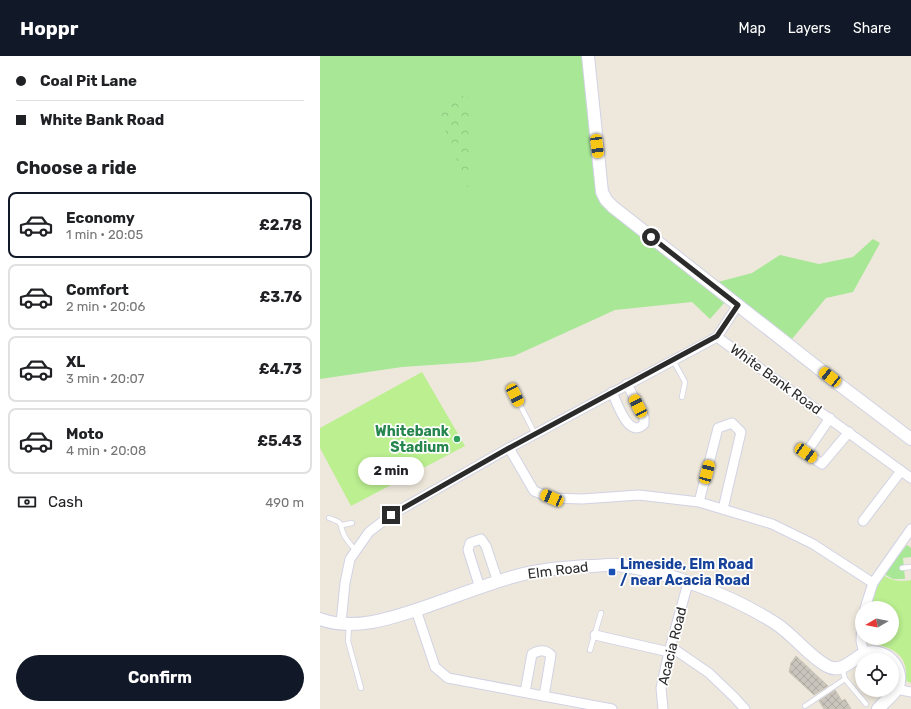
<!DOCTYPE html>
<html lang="en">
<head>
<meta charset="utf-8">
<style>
	:root { --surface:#fff; --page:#f2f2f2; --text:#202124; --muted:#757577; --line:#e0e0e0; --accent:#111827 }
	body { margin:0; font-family:Rubik,sans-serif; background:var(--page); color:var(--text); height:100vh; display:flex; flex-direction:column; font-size:15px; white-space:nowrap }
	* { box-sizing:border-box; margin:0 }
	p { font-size:13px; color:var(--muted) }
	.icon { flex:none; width:22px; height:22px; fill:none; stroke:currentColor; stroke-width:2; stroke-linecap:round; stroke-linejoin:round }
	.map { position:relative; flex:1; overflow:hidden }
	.panel { display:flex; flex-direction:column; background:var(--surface); width:320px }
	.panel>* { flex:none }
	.guide { display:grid; align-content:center; height:88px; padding:0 16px; background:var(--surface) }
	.needle { width:26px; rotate:260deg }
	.tools { position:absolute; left:535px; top:545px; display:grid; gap:8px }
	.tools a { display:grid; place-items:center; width:44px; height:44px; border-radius:50%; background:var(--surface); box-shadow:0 2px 6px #0003; font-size:20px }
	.end { position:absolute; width:18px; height:18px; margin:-9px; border:5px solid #2b2b2b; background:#fff; box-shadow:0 0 0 2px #fff }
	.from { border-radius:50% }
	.bubble { position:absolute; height:28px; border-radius:14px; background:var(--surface); box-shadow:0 2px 6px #0003; font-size:13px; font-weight:700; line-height:28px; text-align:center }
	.car { position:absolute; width:12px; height:24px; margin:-12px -6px; border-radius:5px; box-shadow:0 0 3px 1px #0007; background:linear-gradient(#f5c518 24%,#345 0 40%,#f5c518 0 76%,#345 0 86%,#f5c518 0) }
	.guide b { display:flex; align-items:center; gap:14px; height:38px; font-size:15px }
	.guide b+b { border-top:1px solid var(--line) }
	.guide i { width:10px; height:10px; background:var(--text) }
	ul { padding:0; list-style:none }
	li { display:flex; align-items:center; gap:12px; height:66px; margin:0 8px 6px; padding:0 8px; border:2px solid var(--line); border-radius:8px }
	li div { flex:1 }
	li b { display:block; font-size:15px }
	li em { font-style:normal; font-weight:700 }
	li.active { border-color:var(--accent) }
	li>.icon { width:36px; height:36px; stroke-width:1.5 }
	h2 { padding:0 16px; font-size:18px; line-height:48px }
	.pay { display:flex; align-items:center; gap:10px; height:44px; padding:0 16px; font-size:15px }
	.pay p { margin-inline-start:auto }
	.button { display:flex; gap:8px; margin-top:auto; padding:8px 16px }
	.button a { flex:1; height:46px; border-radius:24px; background:var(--accent); color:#fff; font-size:16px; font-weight:700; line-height:46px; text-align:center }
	header { display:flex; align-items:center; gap:24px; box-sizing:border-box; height:56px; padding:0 20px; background:var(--accent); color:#fff }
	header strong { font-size:19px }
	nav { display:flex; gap:22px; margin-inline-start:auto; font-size:14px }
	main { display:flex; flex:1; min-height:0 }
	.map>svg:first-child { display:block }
	.grass { fill:#a7e795 }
	.forest { fill:url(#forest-crowns) }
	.pitch { fill:#bbef90 }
	.building { fill:url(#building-cross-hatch); stroke:#c9c5b5 }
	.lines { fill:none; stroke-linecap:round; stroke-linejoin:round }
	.lane-casing { stroke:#d1d2e4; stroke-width:6 }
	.street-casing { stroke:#d1d2e4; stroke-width:11 }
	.secondary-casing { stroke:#d1d2e4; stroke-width:14 }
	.lane { stroke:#fff; stroke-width:4.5 }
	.street { stroke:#fff; stroke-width:9 }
	.secondary { stroke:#fff; stroke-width:12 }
	.route { stroke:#2b2b2b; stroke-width:5 }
	.leisure-dot { fill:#2e9e5b; stroke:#fff; stroke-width:1.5 }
	.transit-dot { fill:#1a4fb4; stroke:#fff; stroke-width:1.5 }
	.labels { text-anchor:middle; stroke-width:3.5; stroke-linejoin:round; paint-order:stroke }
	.street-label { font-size:14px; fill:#2b2b2b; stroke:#fff }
	.leisure-label { font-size:14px; font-weight:bold; fill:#27864d; stroke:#fff; text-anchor:end }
	.transit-label { font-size:14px; font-weight:bold; fill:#164399; stroke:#fff; text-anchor:start }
</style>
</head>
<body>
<header>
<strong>Hoppr</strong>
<nav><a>Map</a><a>Layers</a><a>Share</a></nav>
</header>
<main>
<section class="panel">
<div class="guide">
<b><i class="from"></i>Coal Pit Lane</b>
<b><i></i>White Bank Road</b>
</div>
<h2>Choose a ride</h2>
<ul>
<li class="active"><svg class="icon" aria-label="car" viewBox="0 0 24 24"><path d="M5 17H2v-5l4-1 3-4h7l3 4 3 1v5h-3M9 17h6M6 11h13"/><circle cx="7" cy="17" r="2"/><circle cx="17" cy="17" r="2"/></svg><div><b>Economy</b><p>1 min · 20:05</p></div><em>£2.78</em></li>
<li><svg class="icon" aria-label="car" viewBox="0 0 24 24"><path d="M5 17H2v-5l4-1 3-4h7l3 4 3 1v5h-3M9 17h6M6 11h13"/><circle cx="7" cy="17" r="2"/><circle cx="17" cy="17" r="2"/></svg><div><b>Comfort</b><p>2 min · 20:06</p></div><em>£3.76</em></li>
<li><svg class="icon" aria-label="car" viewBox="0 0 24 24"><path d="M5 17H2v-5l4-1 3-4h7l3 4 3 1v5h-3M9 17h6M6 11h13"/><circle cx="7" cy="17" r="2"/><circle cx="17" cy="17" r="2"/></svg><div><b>XL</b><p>3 min · 20:07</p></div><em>£4.73</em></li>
<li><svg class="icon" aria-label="car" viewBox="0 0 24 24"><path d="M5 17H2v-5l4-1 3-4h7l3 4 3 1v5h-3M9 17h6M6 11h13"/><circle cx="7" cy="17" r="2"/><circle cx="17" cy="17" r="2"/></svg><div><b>Moto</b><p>4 min · 20:08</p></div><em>£5.43</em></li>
</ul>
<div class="pay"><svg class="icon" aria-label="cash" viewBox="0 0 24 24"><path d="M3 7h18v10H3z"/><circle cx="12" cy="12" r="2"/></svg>Cash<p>490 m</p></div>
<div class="button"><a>Confirm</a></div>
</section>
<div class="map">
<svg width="591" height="653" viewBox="0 0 591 653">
	<defs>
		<pattern id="forest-crowns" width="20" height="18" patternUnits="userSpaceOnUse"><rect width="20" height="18" fill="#a7e795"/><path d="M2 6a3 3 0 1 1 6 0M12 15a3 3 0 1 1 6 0" fill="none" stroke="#90c681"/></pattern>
		<pattern id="building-cross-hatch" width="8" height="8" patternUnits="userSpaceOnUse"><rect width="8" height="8" fill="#c9c5bc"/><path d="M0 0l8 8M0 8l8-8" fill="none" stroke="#ada9a2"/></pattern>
	</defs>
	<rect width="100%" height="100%" fill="#eee8dc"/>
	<!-- grass -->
	<g class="grass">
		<polygon points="0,0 262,0 279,140 406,245 390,263 372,246 295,254 194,300 155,306 82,311 0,323"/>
		<polygon points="553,183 560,187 533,236 506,242 472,283 398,226 432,217 460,199 499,208 533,201"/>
		<polygon points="587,489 591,492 591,501 583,502 585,523 573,523 564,518"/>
	</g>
	<!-- forest -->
	<polygon class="forest" points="144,40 152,43 148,132 119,58 119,43"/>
	<!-- pitch -->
	<g class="pitch">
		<polygon points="102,316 145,390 31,450 0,392 0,372"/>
		<path d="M563,519c11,6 16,7 28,5v103l-5,-2c3,-28 -15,-35 -40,-38v-5h26v-30h-23l4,-14z"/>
	</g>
	<!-- building -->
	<g class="building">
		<polygon points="476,600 508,630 494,639 469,616 471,607"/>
		<polygon points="515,634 522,645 525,643 531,653 504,653 499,645"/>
	</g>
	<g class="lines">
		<defs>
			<g id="lane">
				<polyline points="353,304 365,326 362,341"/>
				<polyline points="195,339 215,378"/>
				<path d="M9,462c17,6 9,5 15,17 3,6 8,11 12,16"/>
				<polyline points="22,469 32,467"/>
				<polyline points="582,512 591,511"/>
				<polyline points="29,569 28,585 41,632"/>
				<polyline points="270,594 281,557"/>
				<polyline points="522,611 525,623 546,648"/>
				<polyline points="485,650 525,623"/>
			</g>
			<g id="street">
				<polyline points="397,281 418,249"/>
				<path d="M292,336c5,11 17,48 32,32v-7l-17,-33"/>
				<polyline points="510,362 486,397 502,408 529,376"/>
				<polyline points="189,392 214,435 232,442 262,443 319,439 379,446 452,468 493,488 553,527"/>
				<polyline points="379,446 398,372 412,367 421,376 403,453"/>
				<polyline points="543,465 581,415"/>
				<polyline points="160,532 148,494 150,487 161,483 166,490 178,526"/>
				<polyline points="545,552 553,527 591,473"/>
				<polyline points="96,554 115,611 128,622 292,653"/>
				<polyline points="542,564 541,585 544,598"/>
				<polyline points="21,567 25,527 30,503 49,476 71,459 189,392 397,281 591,422"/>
				<polyline points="275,579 349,596"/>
				<polyline points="351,591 389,617 414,641 425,653"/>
				<polyline points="577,633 591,636"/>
				<path d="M205,636l7,-38c7,-4 13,-5 19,1l-7,41"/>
				<polyline points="343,653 341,632 349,596 368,527"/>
			</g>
			<g id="secondary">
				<polyline points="268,0 282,136 286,144 293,151 521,330 591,383"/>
				<path d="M0,563c35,13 75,-2 108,-13 29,-10 58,-22 88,-30 24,-7 51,-9 76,-10 8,0 17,-2 25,-1 51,6 114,30 158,58 19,12 32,32 52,43 13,8 25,-6 36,-12 8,-4 22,-1 28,6"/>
				<path d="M558,653c6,-7 13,-12 18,-19 6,-9 3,-22 -4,-29"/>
			</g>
		</defs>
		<!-- lane casing -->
		<use href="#lane" class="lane-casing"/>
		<!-- street casing -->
		<use href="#street" class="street-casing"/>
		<!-- secondary casing -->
		<use href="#secondary" class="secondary-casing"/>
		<!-- lane -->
		<use href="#lane" class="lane"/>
		<!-- street -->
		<use href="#street" class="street"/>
		<!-- secondary -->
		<use href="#secondary" class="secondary"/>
	</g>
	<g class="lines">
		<!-- route -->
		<polyline class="route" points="71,459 189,392 397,280 418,249 331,181"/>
	</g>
	<!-- markers -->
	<circle class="leisure-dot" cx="137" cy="383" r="4"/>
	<rect class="transit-dot" x="288" y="512" width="8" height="8" rx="2"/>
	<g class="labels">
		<!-- street labels -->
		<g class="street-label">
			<text transform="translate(456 323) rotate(36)" y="5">White Bank Road</text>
			<text transform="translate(238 514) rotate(-7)" y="5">Elm Road</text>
			<text transform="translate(352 590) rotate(-76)" y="5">Acacia Road</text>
		</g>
		<!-- leisure labels -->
		<g class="leisure-label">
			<text x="129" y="380">Whitebank<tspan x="129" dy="16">Stadium</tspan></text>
		</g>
		<!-- transit labels -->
		<g class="transit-label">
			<text x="300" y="513">Limeside, Elm Road<tspan x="300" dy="16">/ near Acacia Road</tspan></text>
		</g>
	</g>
</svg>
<div class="tools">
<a><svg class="needle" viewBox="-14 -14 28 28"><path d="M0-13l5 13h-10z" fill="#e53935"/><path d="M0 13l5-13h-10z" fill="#757577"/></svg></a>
<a><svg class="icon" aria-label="locate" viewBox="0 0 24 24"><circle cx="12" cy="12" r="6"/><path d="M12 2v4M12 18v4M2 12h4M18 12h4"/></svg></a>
</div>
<i class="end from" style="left:331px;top:181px"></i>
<i class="end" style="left:71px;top:459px"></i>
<div class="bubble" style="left:38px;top:401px;width:66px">2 min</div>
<i class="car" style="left:277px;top:90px;rotate:173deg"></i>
<i class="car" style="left:510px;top:321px;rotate:308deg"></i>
<i class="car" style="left:195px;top:339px;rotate:154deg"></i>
<i class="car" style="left:318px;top:350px;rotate:333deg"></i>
<i class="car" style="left:486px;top:397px;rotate:125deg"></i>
<i class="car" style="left:387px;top:416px;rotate:15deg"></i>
<i class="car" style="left:232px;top:442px;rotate:293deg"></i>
</div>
</main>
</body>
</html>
